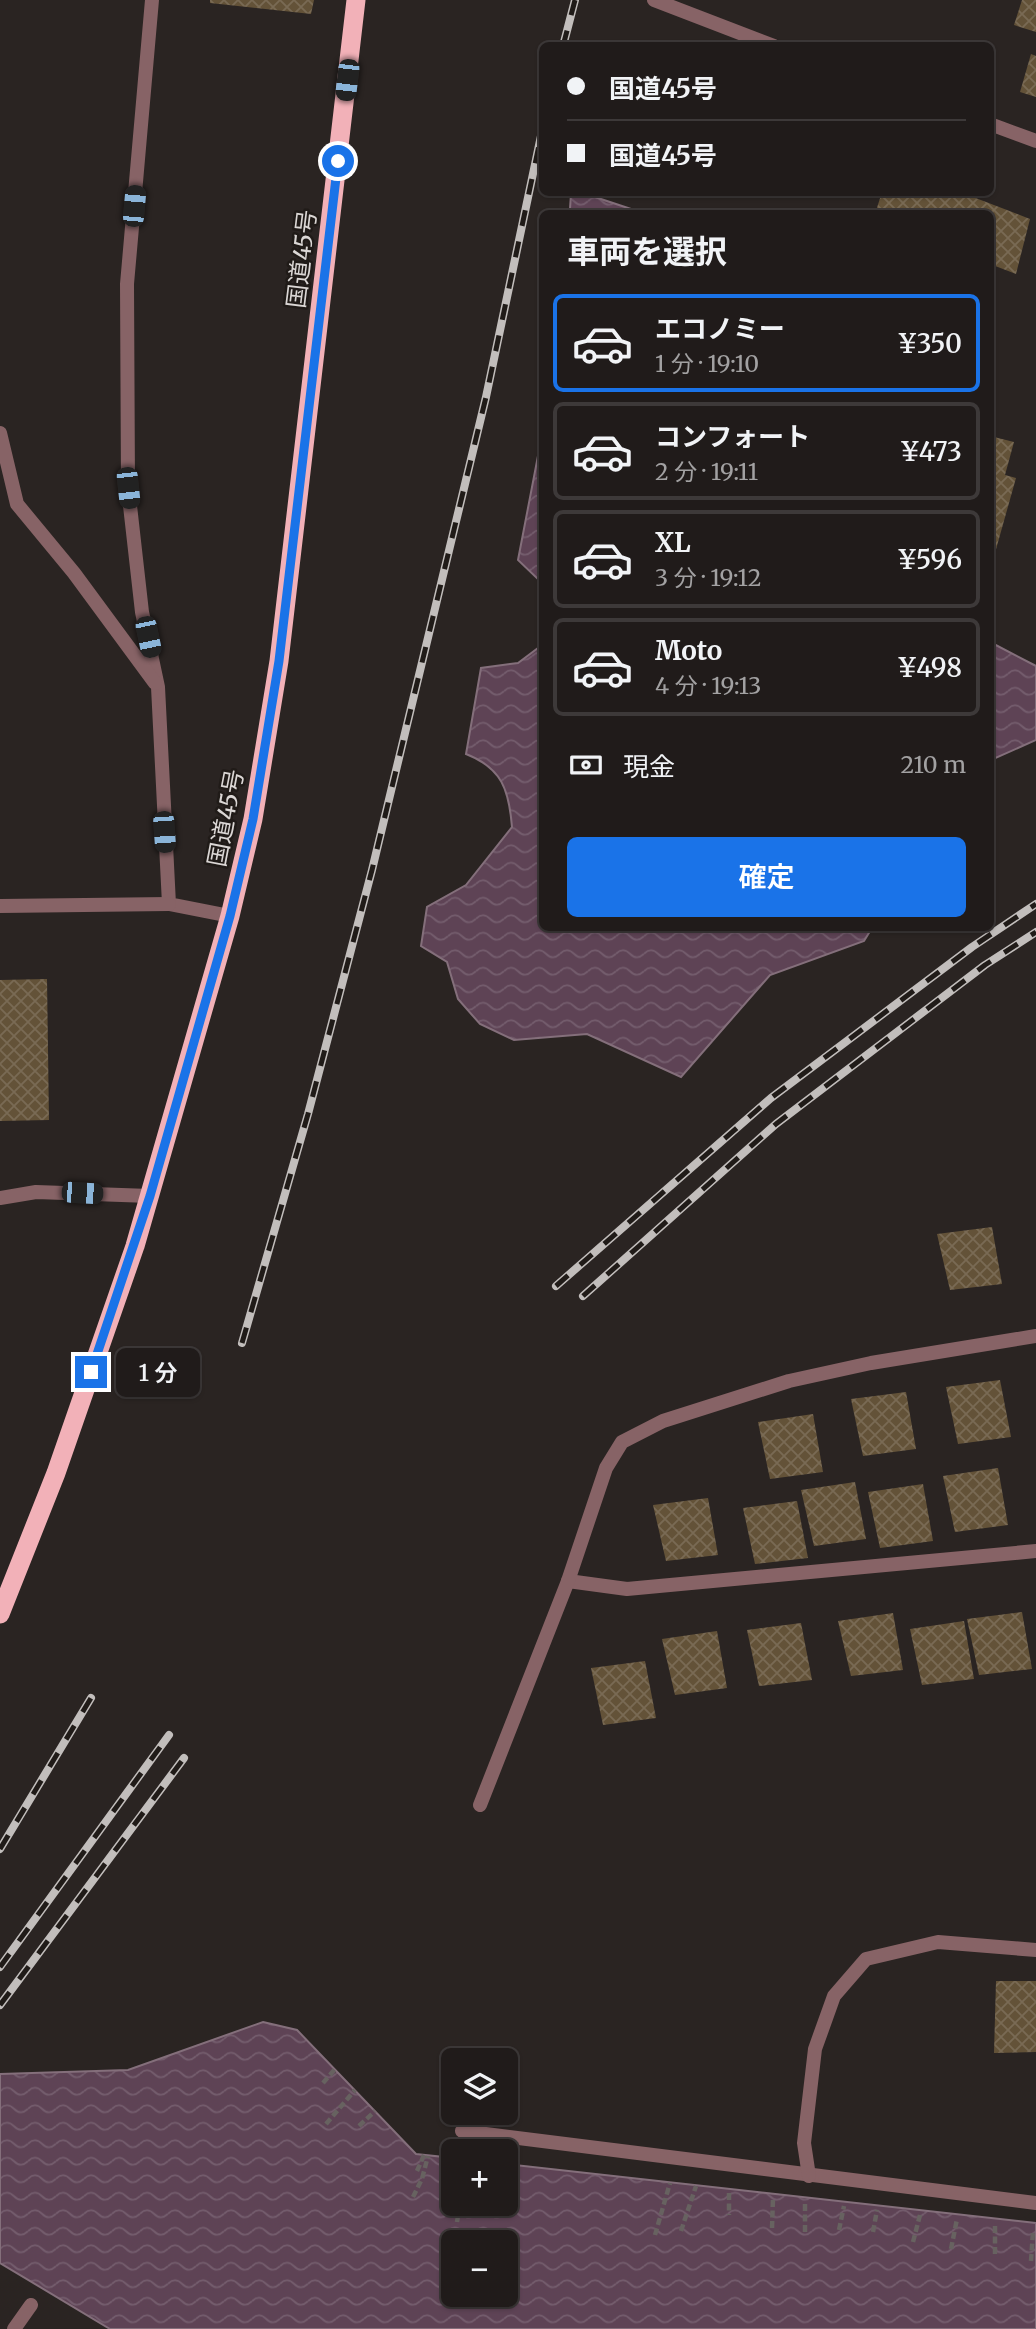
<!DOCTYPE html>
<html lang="ja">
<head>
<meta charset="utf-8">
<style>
	:root { --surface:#201b1a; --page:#282423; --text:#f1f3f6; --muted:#a2a1a2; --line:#3d3939; --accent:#1a73e8 }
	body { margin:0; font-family:Merriweather,"Noto Sans JP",serif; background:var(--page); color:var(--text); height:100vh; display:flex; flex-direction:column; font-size:26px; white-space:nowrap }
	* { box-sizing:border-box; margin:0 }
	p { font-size:23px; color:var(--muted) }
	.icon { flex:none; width:38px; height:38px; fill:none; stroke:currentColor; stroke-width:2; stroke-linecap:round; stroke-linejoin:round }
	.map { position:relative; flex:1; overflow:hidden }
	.side { position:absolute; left:539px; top:210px; width:455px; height:721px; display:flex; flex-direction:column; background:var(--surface); border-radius:10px; box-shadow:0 2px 5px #0004,0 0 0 2px var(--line) }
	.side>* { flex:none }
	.banner { position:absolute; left:539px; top:42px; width:455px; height:154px; border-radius:10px; box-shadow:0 2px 5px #0004,0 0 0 2px var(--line); display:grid; align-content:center; height:154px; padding:0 28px; background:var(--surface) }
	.controls { position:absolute; left:441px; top:2048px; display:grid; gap:14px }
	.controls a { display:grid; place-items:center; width:77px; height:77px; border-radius:10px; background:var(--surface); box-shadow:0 2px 5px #0004,0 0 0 2px var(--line); font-size:35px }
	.end { position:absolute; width:32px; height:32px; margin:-16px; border:9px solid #1a73e8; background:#fff; box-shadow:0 0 0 4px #fff }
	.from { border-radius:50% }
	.bubble { position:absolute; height:49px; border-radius:10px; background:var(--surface); box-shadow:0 2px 5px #0004,0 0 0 2px var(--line); font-size:23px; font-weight:600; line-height:49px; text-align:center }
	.car { position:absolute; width:21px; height:42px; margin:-21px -10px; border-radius:9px; box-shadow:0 0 5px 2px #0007; background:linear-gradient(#222 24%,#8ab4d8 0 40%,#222 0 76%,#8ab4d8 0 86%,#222 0) }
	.banner b { display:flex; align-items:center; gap:24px; height:66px; font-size:26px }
	.banner b+b { border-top:2px solid var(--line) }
	.banner i { width:18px; height:18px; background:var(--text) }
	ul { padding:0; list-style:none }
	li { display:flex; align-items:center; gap:21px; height:98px; margin:0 14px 10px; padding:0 14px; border:4px solid var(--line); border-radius:10px }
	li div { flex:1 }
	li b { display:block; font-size:26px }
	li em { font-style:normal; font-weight:600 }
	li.current { border-color:var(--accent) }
	li>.icon { width:63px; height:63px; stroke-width:1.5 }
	h2 { padding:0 28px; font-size:32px; line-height:84px }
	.pay { display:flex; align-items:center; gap:18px; height:77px; padding:0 28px; font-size:26px }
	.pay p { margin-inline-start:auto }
	.action { display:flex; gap:14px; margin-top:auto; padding:14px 28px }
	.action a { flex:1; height:80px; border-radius:10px; background:var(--accent); color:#fff; font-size:28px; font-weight:600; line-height:80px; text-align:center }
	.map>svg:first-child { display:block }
	.water { fill:url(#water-waves); stroke:#846f7b; stroke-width:2; fill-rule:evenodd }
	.building { fill:url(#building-cross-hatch) }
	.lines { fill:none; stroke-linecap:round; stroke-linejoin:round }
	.path { stroke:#676260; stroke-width:4.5; stroke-dasharray:7 3.5; stroke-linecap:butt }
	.minor { stroke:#876366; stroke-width:14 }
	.trunk { stroke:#f2b1b8; stroke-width:19 }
	.rail-casing { stroke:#c2bebc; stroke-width:8 }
	.rail { stroke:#201b18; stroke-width:5; stroke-dasharray:16; stroke-linecap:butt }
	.route { stroke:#1a73e8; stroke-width:9 }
	.labels { text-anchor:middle; stroke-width:5; stroke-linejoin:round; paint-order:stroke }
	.street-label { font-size:24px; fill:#dbd7d5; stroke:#201b18 }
</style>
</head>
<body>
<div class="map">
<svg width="1036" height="2329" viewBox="0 0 1036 2329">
	<defs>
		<pattern id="water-waves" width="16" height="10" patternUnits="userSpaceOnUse" patternTransform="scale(1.75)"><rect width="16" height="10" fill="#5e4355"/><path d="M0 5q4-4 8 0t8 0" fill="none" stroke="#745d6d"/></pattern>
		<pattern id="building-cross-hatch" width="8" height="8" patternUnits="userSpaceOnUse" patternTransform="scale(1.75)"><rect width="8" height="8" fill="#635238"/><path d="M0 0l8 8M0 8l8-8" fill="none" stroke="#796a54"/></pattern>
	</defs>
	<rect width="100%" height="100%" fill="#2a2422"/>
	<!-- water -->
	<g class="water">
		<polygon points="583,193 643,213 574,213 570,209 571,193"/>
		<polygon points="542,435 542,583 518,560"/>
		<polygon points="990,642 1036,666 1036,740 991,760"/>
		<path d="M542,645v283h330l-8,13 -94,34 -89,102 -94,-43 -73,6 -34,-16 -22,-25 -11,-37 -26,-16 6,-39 39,-22 46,-58c-3,-37 -10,-59 -46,-73l15,-86 37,-5z"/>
		<path d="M263,2022l34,8 119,124 37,4v45h53v-39l530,59v106h-926l-110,-66v-189l128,-4zM453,2242h53v52h-53z"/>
	</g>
	<!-- building -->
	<g class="building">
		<polygon points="210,0 314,0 311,14 210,3"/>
		<polygon points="1022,0 1036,0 1036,32 1014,25"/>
		<polygon points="1031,54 1036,56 1036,97 1020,92"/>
		<polygon points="882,192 960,192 1030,219 1016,274 990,264 990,214 875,214"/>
		<polygon points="990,436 1014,442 1005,475 1016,478 993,560 990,559"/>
		<polygon points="47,979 49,1120 0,1121 0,980"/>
		<polygon points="992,1227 1002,1284 950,1290 937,1234"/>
		<polygon points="1000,1380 1011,1437 958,1444 946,1387"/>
		<polygon points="906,1392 916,1449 863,1456 851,1399"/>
		<polygon points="813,1414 823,1472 770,1479 758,1422"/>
		<polygon points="998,1468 1008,1525 955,1532 943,1476"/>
		<polygon points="855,1482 866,1539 814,1546 801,1490"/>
		<polygon points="923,1484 933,1541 880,1548 868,1492"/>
		<polygon points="708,1498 718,1555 666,1561 653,1505"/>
		<polygon points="797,1501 808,1558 755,1564 743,1508"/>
		<polygon points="1022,1612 1032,1669 979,1675 967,1619"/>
		<polygon points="893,1613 903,1670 851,1676 838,1621"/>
		<polygon points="964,1621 974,1679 922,1685 910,1629"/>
		<polygon points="801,1623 812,1680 759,1686 747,1630"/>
		<polygon points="717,1631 727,1688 675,1695 662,1639"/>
		<polygon points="645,1661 656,1718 603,1725 591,1668"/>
		<polygon points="996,1981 1036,1981 1036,2052 994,2053"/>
	</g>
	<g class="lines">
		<!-- path -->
		<g class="path">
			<polyline points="323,2083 335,2069"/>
			<polyline points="326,2124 355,2090"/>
			<polyline points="359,2126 375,2111"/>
			<polyline points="417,2171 424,2155"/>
			<polyline points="729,2193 729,2215"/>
			<polyline points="413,2197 422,2179 428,2156"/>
			<polyline points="457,2222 460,2203"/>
			<polyline points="995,2226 995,2255"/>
			<polyline points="772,2228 773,2198"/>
			<polyline points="839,2230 844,2206"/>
			<polyline points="681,2231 696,2186"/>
			<polyline points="805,2232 805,2202"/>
			<polyline points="873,2232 877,2210"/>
			<polyline points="655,2235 670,2183"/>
			<polyline points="913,2242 920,2215"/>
			<polyline points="951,2249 957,2219"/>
			<polyline points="1031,2261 1033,2231"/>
		</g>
		<!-- minor -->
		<g class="minor">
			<polyline points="152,0 127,284 128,488 142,612 158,687 169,904 230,916"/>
			<polyline points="654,0 774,46"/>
			<polyline points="990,124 1036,141"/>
			<polyline points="0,433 17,504 74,573 155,683"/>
			<polyline points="0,906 169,904"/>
			<polyline points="0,1198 36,1192 150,1196"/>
			<polyline points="568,1581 627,1589 1036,1551"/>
			<polyline points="480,1805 568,1581 606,1468 622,1442 663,1421 789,1381 871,1363 1036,1336"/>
			<polyline points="462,2131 1036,2203"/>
			<polyline points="809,2176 804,2143 815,2049 834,1996 866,1959 938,1942 1036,1950"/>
			<polyline points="14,2329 31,2305"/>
		</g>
		<!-- trunk -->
		<polyline class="trunk" points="0,1614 56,1473 135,1246 230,916 253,819 279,661 356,0"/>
		<defs>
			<g id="rail">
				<polyline points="563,46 575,0"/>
				<polyline points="556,1286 771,1098 972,947 1036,904"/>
				<polyline points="583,1296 776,1124 985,965 1036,932"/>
				<polyline points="242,1343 308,1114 372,870 486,397 542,131"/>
				<polyline points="0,1849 91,1698"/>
				<polyline points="0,1967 169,1735"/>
				<polyline points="0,2005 184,1758"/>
			</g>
		</defs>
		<!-- rail casing -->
		<use href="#rail" class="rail-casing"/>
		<!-- rail -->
		<use href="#rail" class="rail"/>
	</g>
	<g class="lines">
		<!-- route -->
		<polyline class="route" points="91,1372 150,1196 230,916 253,819 279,661 338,161"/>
	</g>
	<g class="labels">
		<!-- street labels -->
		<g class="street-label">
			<text transform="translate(302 259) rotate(-83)" y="8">国道45号</text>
			<text transform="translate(226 818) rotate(-79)" y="8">国道45号</text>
		</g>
	</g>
</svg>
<div class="controls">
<a><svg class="icon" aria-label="layers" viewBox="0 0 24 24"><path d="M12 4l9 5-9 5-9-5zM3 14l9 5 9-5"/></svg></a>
<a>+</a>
<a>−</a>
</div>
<i class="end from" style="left:338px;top:161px"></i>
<i class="end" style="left:91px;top:1372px"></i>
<div class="bubble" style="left:116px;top:1348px;width:84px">1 分</div>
<i class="car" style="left:347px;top:80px;rotate:187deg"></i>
<i class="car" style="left:134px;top:206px;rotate:5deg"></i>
<i class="car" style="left:128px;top:488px;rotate:174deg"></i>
<i class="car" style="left:148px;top:637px;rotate:168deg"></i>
<i class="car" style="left:164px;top:832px;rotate:176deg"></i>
<i class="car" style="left:82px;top:1193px;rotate:93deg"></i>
<div class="banner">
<b><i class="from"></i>国道45号</b>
<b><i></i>国道45号</b>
</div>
<section class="side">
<h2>車両を選択</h2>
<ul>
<li class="current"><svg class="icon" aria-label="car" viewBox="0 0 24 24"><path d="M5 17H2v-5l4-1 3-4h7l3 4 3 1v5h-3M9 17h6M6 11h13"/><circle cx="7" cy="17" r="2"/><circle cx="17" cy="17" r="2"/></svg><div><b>エコノミー</b><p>1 分 · 19:10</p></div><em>¥350</em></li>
<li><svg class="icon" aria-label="car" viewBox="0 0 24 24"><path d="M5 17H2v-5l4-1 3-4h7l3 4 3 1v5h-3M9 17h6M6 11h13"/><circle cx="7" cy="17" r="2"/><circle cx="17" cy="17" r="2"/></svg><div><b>コンフォート</b><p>2 分 · 19:11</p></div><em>¥473</em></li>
<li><svg class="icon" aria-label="car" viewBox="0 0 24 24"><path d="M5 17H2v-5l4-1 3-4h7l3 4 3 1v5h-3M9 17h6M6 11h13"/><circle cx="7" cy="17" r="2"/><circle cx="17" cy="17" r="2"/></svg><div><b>XL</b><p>3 分 · 19:12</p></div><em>¥596</em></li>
<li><svg class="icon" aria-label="car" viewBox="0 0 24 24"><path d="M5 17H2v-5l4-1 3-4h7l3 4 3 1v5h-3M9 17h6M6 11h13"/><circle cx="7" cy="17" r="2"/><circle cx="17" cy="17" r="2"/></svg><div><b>Moto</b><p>4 分 · 19:13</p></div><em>¥498</em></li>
</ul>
<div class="pay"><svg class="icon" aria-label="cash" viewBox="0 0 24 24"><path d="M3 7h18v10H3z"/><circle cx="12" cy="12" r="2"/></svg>現金<p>210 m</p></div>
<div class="action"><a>確定</a></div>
</section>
</div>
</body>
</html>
